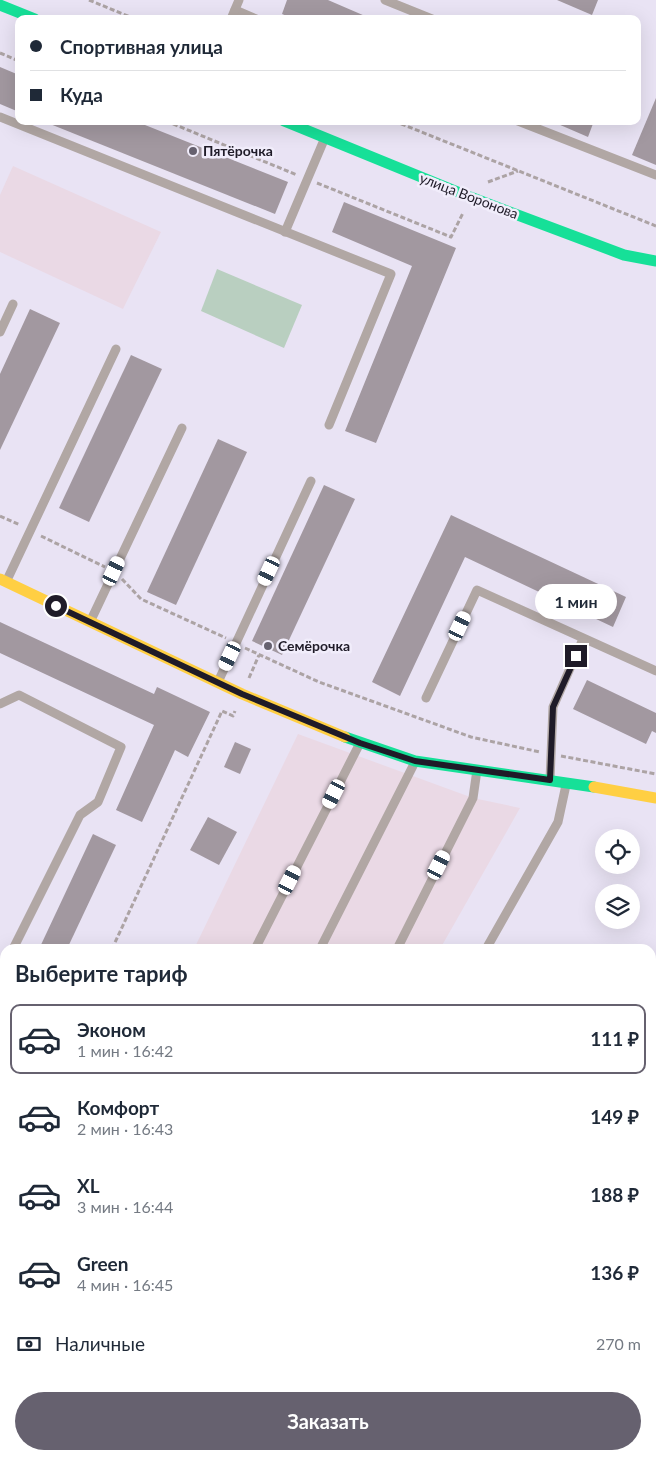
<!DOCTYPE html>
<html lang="ru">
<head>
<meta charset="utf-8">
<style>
	:root { --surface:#fff; --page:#f6f6f7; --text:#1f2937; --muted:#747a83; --line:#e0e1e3; --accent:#66616f }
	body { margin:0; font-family:Lato,sans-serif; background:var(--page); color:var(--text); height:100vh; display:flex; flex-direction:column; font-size:19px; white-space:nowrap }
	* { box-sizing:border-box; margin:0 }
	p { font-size:16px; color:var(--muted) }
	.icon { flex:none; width:28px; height:28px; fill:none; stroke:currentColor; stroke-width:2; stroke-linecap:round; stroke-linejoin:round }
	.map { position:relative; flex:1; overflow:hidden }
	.side { position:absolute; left:0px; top:944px; width:656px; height:516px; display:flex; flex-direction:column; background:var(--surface); border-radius:15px 15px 0 0; box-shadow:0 5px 20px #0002 }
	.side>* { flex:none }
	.guide { position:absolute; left:15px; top:15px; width:626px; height:110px; border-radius:10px; box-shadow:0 5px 20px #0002; display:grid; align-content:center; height:110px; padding:0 15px; background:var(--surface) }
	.buttons { position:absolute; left:595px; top:829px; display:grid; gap:10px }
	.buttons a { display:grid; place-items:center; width:45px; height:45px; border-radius:50%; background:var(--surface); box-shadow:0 5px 20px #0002; font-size:25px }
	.end { position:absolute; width:22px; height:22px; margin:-11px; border:6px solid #1f1b28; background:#fff; box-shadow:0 0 0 2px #fff }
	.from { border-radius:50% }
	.bubble { position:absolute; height:35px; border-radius:18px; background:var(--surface); box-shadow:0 5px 20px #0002; font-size:16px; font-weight:700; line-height:35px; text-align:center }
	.car { position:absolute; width:15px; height:30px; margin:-15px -8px; border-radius:6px; box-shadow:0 0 4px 1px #0007; background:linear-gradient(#fff 24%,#345 0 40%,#fff 0 76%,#345 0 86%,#fff 0) }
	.guide b { display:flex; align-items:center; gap:18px; height:48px; font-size:19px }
	.guide b+b { border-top:1px solid var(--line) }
	.guide i { width:12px; height:12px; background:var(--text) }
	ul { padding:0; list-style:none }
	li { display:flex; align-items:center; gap:15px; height:70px; margin:0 10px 8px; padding:0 5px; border:2px solid transparent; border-radius:10px }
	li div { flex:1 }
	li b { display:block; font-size:19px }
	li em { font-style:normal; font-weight:700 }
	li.on { border-color:var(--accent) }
	li>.icon { width:45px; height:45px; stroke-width:1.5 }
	h2 { padding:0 15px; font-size:22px; line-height:60px }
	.pay { display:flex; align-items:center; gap:12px; height:55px; padding:0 15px; font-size:19px }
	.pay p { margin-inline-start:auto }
	.button { display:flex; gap:10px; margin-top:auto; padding:10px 15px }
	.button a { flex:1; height:58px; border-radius:30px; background:var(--accent); color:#fff; font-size:20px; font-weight:700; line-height:58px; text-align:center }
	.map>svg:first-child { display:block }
	.industrial { fill:#ead9e5 }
	.green { fill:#b9cfc0 }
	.building { fill:#a298a0 }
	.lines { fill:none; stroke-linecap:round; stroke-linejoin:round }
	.path { stroke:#aca3a4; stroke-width:3; stroke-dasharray:5 2.5; stroke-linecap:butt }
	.lane { stroke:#b1a7a4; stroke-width:9 }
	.fast { stroke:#16e098; stroke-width:11 }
	.slow { stroke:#ffcf43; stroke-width:11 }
	.route { stroke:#1f1b28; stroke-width:6 }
	.poi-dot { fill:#66616f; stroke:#f1edfb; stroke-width:2 }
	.labels { text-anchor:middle; stroke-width:5; stroke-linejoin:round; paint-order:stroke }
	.poi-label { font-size:14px; font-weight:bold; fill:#1f1b28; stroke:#f1edfb; text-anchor:start }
	.street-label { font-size:14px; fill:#1f1b28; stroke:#f1edfb }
</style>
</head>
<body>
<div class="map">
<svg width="656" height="1459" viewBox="0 0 656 1459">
	<rect width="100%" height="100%" fill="#e9e3f4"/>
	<!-- industrial -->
	<g class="industrial">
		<polygon points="13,166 161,232 123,309 0,252 0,195"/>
		<polygon points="298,734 473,798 520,808 440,949 194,949"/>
		<polygon points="0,1335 5,1344 5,1455 52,1455 53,1459 0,1459"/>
		<polygon points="651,1414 656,1415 656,1459 446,1459 444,1455 651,1455"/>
		<polygon points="156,1455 230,1455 231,1459 157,1459"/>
	</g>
	<!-- green -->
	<polygon class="green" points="217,269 302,305 284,348 201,311"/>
	<!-- building -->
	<g class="building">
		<polygon points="287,0 328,0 372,19 294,19 282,14"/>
		<polygon points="557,0 598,0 592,15"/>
		<polygon points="0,67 19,75 19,112 0,104"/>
		<polygon points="656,98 656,165 632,155"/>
		<polygon points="135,121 288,182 275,214 45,122"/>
		<polygon points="551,121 594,121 588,137"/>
		<polygon points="344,202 456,248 376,443 345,431 412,266 332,232"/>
		<polygon points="30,309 60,323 0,450 0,374"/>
		<polygon points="131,355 162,369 89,522 59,508"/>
		<polygon points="218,439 247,452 176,605 147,592"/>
		<polygon points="324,485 355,499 282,655 252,641"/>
		<polygon points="451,515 626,597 613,627 465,557 400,696 372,682"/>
		<polygon points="0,622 154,694 157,687 210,712 188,757 175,750 142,822 116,810 154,725 0,653"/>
		<polygon points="587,680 656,713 656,733 652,731 646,744 573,709"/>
		<polygon points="235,742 251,749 240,774 224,767"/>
		<polygon points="208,817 237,832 219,865 190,850"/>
		<polygon points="93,834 116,845 67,949 39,949"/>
	</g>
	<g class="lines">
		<!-- path -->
		<g class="path">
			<polyline points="89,0 135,19"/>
			<polyline points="0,53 19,61"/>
			<polyline points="166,121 297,175"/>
			<polyline points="394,121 656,226"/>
			<polyline points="488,182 518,171"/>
			<polyline points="317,183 451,237 463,213"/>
			<polyline points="0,516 20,525"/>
			<polyline points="41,536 105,567"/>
			<polyline points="122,579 141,599 226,638"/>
			<polyline points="245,648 319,682 471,737 540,752"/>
			<polyline points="249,678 259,655"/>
			<polyline points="561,756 656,774"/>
			<polyline points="112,949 222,711 233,716 235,711"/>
			<polyline points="0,1188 5,1178"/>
			<polyline points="0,1310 5,1323"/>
		</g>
		<!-- lane -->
		<g class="lane">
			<polyline points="385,0 432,19"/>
			<polyline points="235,10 256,19"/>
			<polyline points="231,19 239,0"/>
			<polyline points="0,117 391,274 329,425"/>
			<polyline points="518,121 656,175"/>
			<polyline points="285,232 324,140"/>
			<polyline points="0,332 13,304"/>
			<polyline points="7,580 116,349"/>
			<polyline points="91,620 182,428"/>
			<polyline points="218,682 311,481"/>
			<polyline points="426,698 477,590 656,671"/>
			<polyline points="0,704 19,695 121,747 98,802 80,815 13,949"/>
			<polyline points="550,780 553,707 583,639"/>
			<polyline points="255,949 359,745"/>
			<polyline points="320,949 415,762"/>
			<polyline points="397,949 473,798 477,770"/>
			<polyline points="486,949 558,822 566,785"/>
			<polyline points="0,975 5,965"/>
			<polyline points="0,1345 5,1359"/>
			<polyline points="0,1394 5,1392"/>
			<polyline points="0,1448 5,1447"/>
			<polyline points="47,1455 48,1459"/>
			<polyline points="192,1455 193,1459"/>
			<polyline points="441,1455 443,1459"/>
		</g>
		<!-- fast -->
		<g class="fast">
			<polyline points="0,5 35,19"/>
			<polyline points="284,121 470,197 624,255 656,261"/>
			<polyline points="345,737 415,761 594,787"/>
		</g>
		<!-- slow -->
		<g class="slow">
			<polyline points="0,579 242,694 345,737"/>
			<polyline points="594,787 656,798"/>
		</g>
	</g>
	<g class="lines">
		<!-- route -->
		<polyline class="route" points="56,606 242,694 360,743 415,761 550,780 553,707 576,656"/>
	</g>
	<!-- markers -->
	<g class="poi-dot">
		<circle cx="193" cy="151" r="5"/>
		<circle cx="268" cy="646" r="5"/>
	</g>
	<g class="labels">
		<!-- poi labels -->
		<g class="poi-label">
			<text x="203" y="156">Пятёрочка</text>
			<text x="278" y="651">Семёрочка</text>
		</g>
		<!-- street labels -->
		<g class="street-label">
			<text transform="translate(469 196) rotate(21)" y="5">улица Воронова</text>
		</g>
	</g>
</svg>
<div class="buttons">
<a><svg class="icon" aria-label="locate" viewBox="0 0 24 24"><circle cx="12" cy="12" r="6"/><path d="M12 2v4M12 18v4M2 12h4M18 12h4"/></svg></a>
<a><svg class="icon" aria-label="layers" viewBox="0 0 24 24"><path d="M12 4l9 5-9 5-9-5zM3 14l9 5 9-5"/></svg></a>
</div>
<i class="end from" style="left:56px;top:606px"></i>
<i class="end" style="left:576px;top:656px"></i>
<div class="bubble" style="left:535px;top:584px;width:82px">1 мин</div>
<i class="car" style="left:114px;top:571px;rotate:25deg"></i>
<i class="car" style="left:269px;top:571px;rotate:205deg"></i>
<i class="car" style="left:460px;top:626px;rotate:25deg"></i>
<i class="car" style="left:230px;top:656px;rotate:205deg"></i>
<i class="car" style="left:334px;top:794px;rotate:207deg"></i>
<i class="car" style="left:439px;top:865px;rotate:27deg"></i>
<i class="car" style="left:290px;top:880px;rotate:27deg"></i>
<div class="guide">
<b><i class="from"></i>Спортивная улица</b>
<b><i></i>Куда</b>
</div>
<section class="side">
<h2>Выберите тариф</h2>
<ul>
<li class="on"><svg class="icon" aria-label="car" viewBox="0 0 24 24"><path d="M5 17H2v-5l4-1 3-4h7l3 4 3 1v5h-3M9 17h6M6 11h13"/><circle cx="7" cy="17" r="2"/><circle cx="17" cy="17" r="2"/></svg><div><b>Эконом</b><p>1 мин · 16:42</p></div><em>111 ₽</em></li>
<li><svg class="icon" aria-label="car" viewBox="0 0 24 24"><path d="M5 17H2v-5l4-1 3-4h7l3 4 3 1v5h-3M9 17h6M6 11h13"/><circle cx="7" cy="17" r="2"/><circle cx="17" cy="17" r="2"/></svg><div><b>Комфорт</b><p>2 мин · 16:43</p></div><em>149 ₽</em></li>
<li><svg class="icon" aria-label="car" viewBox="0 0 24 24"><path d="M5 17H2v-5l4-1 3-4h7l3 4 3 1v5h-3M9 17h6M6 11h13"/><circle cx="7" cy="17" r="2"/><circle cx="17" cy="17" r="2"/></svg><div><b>XL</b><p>3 мин · 16:44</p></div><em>188 ₽</em></li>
<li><svg class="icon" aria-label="car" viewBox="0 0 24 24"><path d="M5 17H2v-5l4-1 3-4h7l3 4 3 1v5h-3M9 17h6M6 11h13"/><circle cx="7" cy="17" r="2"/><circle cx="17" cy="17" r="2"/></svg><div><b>Green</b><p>4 мин · 16:45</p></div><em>136 ₽</em></li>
</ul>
<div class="pay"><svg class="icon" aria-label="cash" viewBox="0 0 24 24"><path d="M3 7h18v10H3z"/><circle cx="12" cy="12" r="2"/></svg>Наличные<p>270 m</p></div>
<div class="button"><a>Заказать</a></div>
</section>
</div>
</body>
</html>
